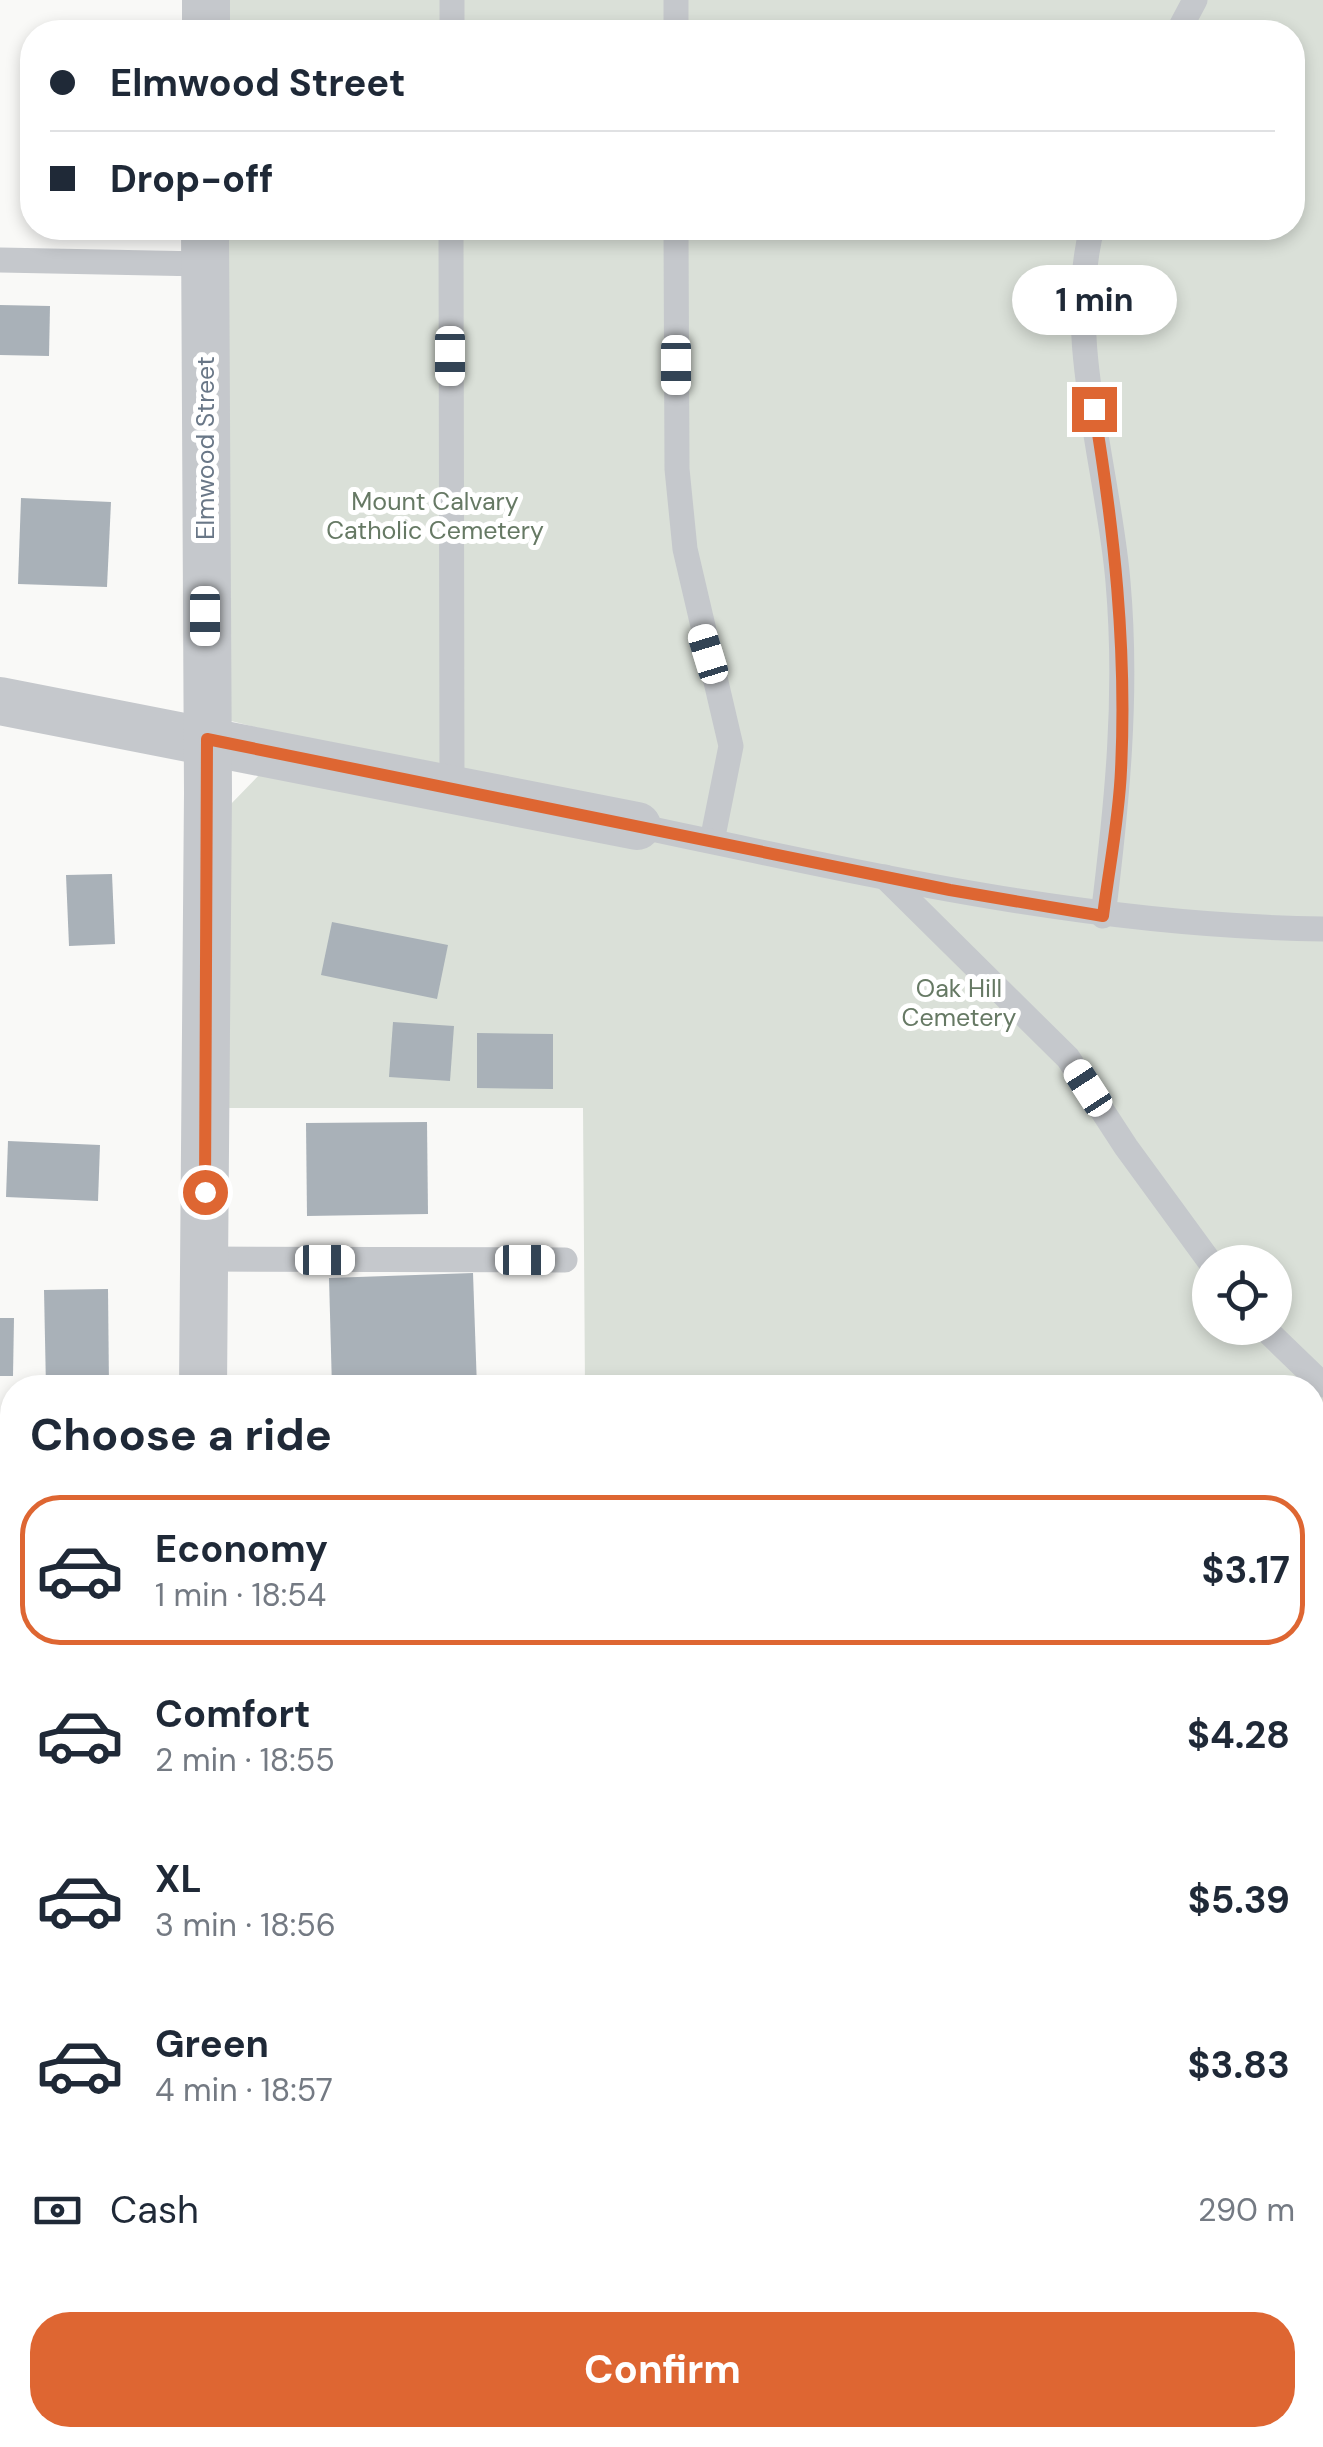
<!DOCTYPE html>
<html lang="en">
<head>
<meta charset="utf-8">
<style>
	:root { --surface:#fff; --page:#f6f6f7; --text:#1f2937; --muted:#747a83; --line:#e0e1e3; --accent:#de6632 }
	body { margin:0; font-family:"DM Sans",sans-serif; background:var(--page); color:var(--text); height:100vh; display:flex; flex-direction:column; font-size:38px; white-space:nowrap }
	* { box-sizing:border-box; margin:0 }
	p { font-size:32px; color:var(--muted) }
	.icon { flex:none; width:55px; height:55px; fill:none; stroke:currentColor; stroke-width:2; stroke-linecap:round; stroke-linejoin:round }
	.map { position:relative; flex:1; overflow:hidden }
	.side { position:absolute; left:0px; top:1375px; width:1325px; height:1072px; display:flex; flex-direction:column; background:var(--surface); border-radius:40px 40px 0 0; box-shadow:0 5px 15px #0003 }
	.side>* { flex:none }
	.hud { position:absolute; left:20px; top:20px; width:1285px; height:220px; border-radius:40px; box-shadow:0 5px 15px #0003; display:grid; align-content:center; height:220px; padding:0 30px; background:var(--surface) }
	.buttons { position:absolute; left:1192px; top:1245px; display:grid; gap:20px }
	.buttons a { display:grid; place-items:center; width:100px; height:100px; border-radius:50%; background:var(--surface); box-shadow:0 5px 15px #0003; font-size:50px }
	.end { position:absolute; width:45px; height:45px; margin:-22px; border:12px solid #de6632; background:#fff; box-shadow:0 0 0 5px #fff }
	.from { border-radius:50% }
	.bubble { position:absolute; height:70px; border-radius:35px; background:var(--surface); box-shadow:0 5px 15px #0003; font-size:32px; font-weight:700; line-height:70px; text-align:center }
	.car { position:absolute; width:30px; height:60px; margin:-30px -15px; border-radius:12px; box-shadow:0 0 8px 2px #0007; background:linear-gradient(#fff 24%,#345 0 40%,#fff 0 76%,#345 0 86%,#fff 0) }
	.hud b { display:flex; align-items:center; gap:35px; height:95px; font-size:38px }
	.hud b+b { border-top:2px solid var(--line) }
	.hud i { width:25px; height:25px; background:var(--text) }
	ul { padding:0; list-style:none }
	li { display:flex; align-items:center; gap:30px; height:150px; margin:0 20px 15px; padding:0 10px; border:5px solid transparent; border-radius:40px }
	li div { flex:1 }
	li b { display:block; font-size:38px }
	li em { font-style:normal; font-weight:700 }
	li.selected { border-color:var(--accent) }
	li>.icon { width:90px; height:90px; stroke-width:1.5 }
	h2 { padding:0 30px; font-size:45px; line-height:120px }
	.pay { display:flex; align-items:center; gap:25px; height:110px; padding:0 30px; font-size:38px }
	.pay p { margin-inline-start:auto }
	.cta { display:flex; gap:20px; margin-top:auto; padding:20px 30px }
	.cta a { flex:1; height:115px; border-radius:40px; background:var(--accent); color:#fff; font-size:40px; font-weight:700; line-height:115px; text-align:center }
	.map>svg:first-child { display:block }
	.green { fill:#dae0d8; fill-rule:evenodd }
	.building { fill:#a9b1b8 }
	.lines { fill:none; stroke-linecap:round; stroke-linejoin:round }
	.secondary-casing { stroke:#b7bcc1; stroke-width:60 }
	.lane { stroke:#c5c8cc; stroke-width:25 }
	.street { stroke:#c5c8cc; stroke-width:48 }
	.secondary { stroke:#fff; stroke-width:55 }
	.route { stroke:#de6632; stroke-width:12 }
	.labels { text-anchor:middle; stroke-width:10; stroke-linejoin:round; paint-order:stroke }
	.street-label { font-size:25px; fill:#697787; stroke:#fff }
	.park-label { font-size:25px; fill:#667964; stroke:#fff }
</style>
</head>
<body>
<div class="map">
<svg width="1323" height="2447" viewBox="0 0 1323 2447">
	<rect width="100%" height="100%" fill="#f9f9f7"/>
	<!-- green -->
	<g class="green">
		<path d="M221,0h1102v1784h-11v-396l-727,-1 -2,-279h-360l6,-302 31,-32 22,-40 -51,-13 -11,-493h1072v-196h-1071zM1210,1262h65v66h-65z"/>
		<polygon points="0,1843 12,1843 12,2435 991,2435 991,2447 0,2447"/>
	</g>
	<!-- building -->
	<g class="building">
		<polygon points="0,305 50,306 49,356 0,355"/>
		<polygon points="21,498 111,502 107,587 18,584"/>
		<polygon points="112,874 115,944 69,946 66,875"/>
		<polygon points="332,922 448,945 437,999 321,975"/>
		<polygon points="393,1022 454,1026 450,1081 389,1077"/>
		<polygon points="477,1033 553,1034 553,1089 477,1088"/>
		<polygon points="427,1122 428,1214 307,1216 306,1123"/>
		<polygon points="8,1141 100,1145 98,1201 6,1197"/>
		<polygon points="473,1273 477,1388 332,1388 329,1278"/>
		<polygon points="108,1289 109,1388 46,1388 44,1290"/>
		<polygon points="0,1318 14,1318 13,1376 0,1376"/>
		<rect x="0" y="1600" width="12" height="93"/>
		<rect x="1090" y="2435" width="61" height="12"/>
	</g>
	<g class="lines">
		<defs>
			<g id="secondary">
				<polyline points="0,1812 12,1812"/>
				<polyline points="1312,1813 1323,1813"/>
				<polyline points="1263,2435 1263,2447"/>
			</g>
		</defs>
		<!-- secondary casing -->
		<use href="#secondary" class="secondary-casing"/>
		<!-- lane -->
		<g class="lane">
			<polyline points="676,0 676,32"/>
			<polyline points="452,32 452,0"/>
			<polyline points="1178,32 1195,0"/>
			<polyline points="451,228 452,788"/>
			<polyline points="676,228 677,469 685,549 731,746 712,841"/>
			<path d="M1092,228c-28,108 17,244 26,354 10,113 -1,222 -15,334"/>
			<polyline points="0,260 204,264"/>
			<path d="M637,826c231,48 449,100 686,103"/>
			<polyline points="885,877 1068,1058 1126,1147 1210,1262"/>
			<polyline points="205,1259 565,1260"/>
			<polyline points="1264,1328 1323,1385"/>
			<polyline points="0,1460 12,1460"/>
			<polyline points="1312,1484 1323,1484"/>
			<polyline points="0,2229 12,2225"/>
			<polyline points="212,2435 212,2447"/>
			<polyline points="773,2435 779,2447"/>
		</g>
		<!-- street -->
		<g class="street">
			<polyline points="206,32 206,0"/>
			<polyline points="0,701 637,826"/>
			<polyline points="203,1388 208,793 205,228"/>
			<polyline points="1312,2144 1323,2144"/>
		</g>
		<!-- secondary -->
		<use href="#secondary" class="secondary"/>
	</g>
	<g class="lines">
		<!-- route -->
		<path class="route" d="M205,1192l2,-453 743,151 153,26c6,-48 16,-97 18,-146 6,-122 -7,-241 -27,-361"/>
	</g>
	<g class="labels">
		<!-- street labels -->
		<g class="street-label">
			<text transform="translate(205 448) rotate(-90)" y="9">Elmwood Street</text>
		</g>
		<!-- park labels -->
		<g class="park-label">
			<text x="435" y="510">Mount Calvary<tspan x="435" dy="29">Catholic Cemetery</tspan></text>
			<text x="959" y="997">Oak Hill<tspan x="959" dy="29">Cemetery</tspan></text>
		</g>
	</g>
</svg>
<div class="buttons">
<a><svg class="icon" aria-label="locate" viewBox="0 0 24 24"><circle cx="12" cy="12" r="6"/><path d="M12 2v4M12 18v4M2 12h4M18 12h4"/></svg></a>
</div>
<i class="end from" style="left:205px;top:1192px"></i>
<i class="end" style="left:1094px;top:409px"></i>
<div class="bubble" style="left:1012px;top:265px;width:165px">1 min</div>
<i class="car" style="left:450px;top:356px;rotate:180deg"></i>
<i class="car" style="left:676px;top:365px;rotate:180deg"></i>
<i class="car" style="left:205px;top:616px;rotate:180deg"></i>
<i class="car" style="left:708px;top:654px;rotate:343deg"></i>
<i class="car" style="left:1088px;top:1088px;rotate:327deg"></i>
<i class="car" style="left:325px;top:1260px;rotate:90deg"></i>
<i class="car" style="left:525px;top:1260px;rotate:90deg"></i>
<div class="hud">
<b><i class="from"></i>Elmwood Street</b>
<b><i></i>Drop-off</b>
</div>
<section class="side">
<h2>Choose a ride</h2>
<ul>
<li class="selected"><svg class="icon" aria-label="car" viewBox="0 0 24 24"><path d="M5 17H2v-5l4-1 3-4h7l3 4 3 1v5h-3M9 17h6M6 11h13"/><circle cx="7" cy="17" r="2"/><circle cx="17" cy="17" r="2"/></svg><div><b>Economy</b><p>1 min · 18:54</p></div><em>$3.17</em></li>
<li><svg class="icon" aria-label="car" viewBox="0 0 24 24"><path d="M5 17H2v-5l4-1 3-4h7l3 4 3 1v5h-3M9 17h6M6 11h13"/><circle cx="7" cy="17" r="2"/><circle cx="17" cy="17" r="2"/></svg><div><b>Comfort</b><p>2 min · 18:55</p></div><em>$4.28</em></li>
<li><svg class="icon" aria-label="car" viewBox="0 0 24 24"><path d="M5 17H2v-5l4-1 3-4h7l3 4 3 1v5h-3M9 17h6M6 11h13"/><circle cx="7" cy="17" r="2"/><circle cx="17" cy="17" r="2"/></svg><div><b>XL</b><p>3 min · 18:56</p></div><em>$5.39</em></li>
<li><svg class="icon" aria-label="car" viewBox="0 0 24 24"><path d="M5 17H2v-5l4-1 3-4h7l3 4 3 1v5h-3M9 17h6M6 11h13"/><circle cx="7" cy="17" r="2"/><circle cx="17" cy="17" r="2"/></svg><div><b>Green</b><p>4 min · 18:57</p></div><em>$3.83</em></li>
</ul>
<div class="pay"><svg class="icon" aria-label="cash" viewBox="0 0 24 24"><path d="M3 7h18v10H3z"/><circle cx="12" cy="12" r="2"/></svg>Cash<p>290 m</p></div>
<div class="cta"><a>Confirm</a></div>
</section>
</div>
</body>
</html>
